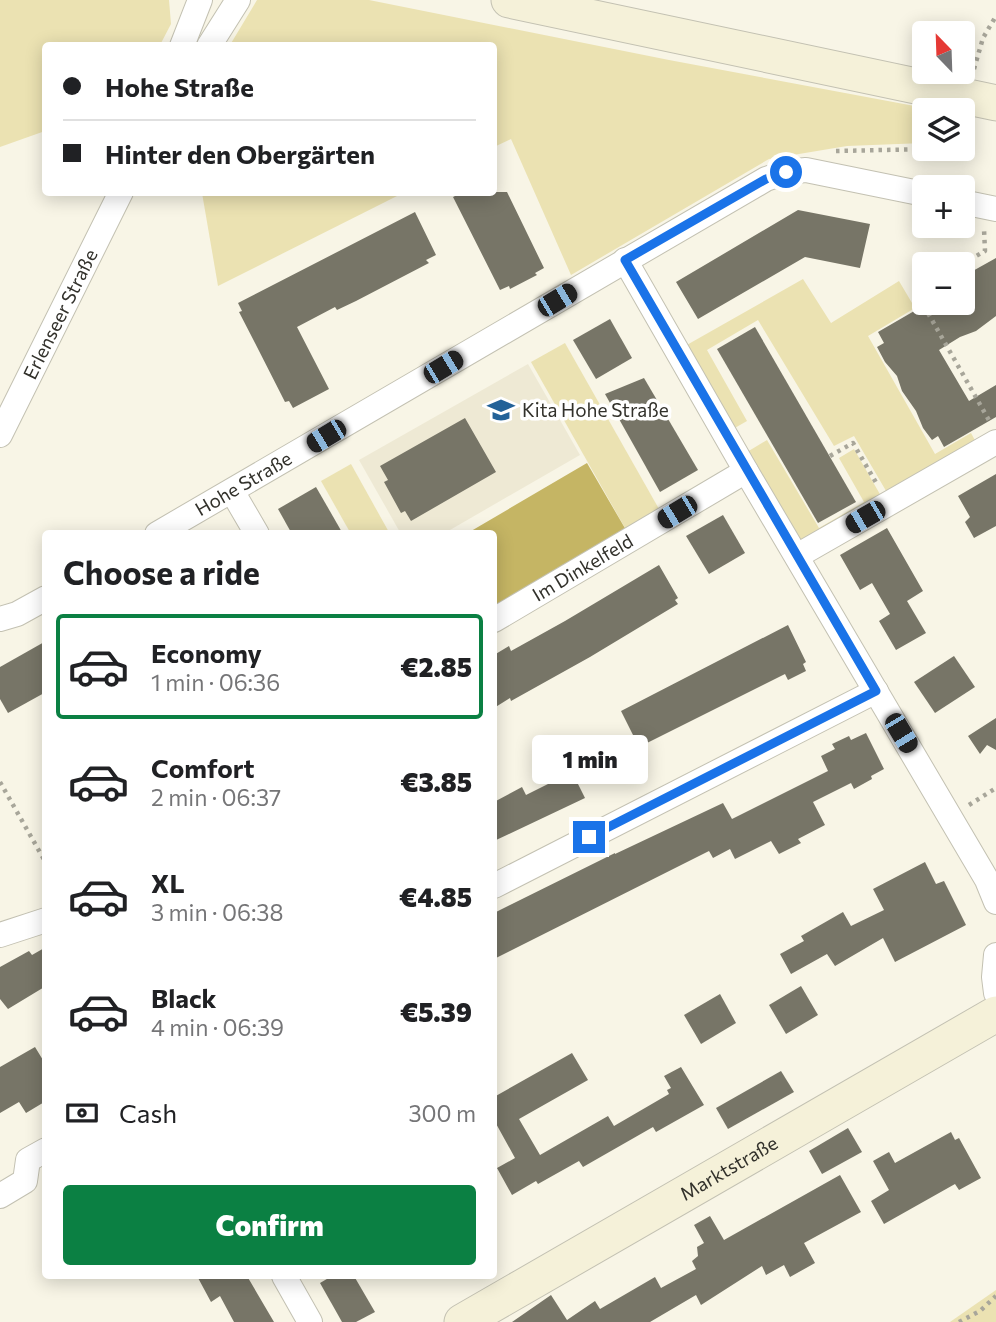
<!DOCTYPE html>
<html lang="en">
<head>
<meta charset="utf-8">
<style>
	:root { --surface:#fff; --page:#f6f6f6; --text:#202124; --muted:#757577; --line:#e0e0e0; --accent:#0b8043 }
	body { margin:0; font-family:Commissioner,sans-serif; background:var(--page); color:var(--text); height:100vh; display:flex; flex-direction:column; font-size:26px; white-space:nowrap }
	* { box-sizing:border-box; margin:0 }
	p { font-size:23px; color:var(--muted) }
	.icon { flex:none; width:38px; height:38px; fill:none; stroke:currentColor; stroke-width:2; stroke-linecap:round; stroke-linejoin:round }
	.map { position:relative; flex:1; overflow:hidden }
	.details { position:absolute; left:42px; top:530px; width:455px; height:749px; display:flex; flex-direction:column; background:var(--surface); border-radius:7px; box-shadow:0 4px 18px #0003 }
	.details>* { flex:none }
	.hud { position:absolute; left:42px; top:42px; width:455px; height:154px; border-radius:7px; box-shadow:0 4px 18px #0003; display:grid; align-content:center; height:154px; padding:0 21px; background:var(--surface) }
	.needle { width:46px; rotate:337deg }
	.tools { position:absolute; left:912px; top:21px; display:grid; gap:14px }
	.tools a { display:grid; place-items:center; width:63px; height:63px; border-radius:7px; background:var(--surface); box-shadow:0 4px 18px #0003; font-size:35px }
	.end { position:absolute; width:32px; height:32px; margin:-16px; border:9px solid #1a73e8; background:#fff; box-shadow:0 0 0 4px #fff }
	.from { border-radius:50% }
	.bubble { position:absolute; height:49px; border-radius:7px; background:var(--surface); box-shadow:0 4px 18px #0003; font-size:23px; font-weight:800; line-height:49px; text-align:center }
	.car { position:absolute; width:21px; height:42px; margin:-21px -10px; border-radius:9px; box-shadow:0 0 5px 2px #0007; background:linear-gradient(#222 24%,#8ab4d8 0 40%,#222 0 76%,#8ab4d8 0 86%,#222 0) }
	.hud b { display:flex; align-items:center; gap:24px; height:66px; font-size:26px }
	.hud b+b { border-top:2px solid var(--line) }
	.hud i { width:18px; height:18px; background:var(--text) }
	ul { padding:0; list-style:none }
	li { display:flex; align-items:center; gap:21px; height:105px; margin:0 14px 10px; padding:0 7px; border:4px solid transparent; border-radius:7px }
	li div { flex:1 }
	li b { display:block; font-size:26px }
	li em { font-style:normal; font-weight:800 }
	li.on { border-color:var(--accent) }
	li>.icon { width:63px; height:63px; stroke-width:1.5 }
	h2 { padding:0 21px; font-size:32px; line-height:84px }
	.pay { display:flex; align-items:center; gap:18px; height:77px; padding:0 21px; font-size:26px }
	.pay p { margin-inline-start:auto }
	.action { display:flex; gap:14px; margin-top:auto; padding:14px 21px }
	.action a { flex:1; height:80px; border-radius:7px; background:var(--accent); color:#fff; font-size:28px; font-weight:800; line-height:80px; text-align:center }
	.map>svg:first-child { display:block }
	.built { fill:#eee9d4 }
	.green { fill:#ebe2b2 }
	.forest { fill:#c5b564 }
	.building { fill:#777567 }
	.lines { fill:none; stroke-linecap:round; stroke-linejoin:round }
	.street-casing { stroke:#c3c1b2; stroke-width:26 }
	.secondary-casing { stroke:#c3c1b2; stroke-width:37 }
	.path { stroke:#a8a69a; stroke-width:4.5; stroke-dasharray:3.5 5; stroke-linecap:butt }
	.street { stroke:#fff; stroke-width:24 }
	.secondary { stroke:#f5f1d9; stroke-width:35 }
	.route { stroke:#1a73e8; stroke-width:9 }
	.labels { text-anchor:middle; stroke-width:7; stroke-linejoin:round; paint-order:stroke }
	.street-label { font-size:19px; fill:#32312b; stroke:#fff }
	.poi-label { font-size:19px; fill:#32312b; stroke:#fff; text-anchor:start }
</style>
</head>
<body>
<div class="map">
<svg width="996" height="1322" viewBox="0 0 996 1322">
	<rect width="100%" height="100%" fill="#f8f5e6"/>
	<!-- built -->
	<polygon class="built" points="528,364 580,455 443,534 401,534 359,460"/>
	<!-- green -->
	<g class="green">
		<polygon points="0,0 169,0 171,24 160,45 46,46 45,131 0,147"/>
		<polygon points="257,0 369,0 669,60 936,110 924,110 924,143 847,146 769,159 571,275 511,139 494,147 494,46 230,45"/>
		<polygon points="202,193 202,192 403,193 218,286"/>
		<polygon points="803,279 831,323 899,281 915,308 868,336 935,454 971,433 978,446 889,496 854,436 834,446 758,320 707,350 747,421 733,429 685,346"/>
		<polygon points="565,343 659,509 625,528 531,362"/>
		<polygon points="767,440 819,528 864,502 839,458 854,449 885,503 804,549 747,452"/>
		<polygon points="351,464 390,534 351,534 321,481"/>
		<polygon points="996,1290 996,1322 950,1322"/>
	</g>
	<!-- forest -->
	<polygon class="forest" points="587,463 626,530 494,609 494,534 466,534"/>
	<!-- building -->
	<g class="building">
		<polygon points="463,192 507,192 544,268 535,273 537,275 510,289 509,286 500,290 453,197"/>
		<polygon points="798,210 870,224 860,268 805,257 698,319 676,282"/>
		<polygon points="415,212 436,255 426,260 429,263 356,301 337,310 335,307 297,327 329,389 293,408 289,401 285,402 255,343 239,312 242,311 238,303"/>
		<polygon points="996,258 996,316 976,331 960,337 939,350 969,401 996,385 996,417 944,447 938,436 932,440 923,428 916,411 902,391 897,376 885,362 877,347 884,343 878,332 928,303 962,303 962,277"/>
		<polygon points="610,319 632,358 596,379 573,340"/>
		<polygon points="755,327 856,502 818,523 717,349"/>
		<polygon points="644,378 698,470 660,492 605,394"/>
		<polygon points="465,418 496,472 411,521 405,511 401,513 384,482 388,480 380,466"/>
		<polygon points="996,474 996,526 974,538 965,522 970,517 958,496"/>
		<polygon points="316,487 331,513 343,534 292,534 278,509"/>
		<polygon points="723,515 745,553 709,574 686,536"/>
		<polygon points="887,528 923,591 907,601 926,633 896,650 879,621 890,614 872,583 860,590 840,555"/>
		<polygon points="659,565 678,598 675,600 678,604 590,657 511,701 510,698 494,708 494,655 509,646 511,651 565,621"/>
		<polygon points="788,625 806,662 803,664 806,671 788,680 785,674 639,747 621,711"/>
		<polygon points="46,641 46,692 8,713 0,699 0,667"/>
		<polygon points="954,656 975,687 935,713 914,682"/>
		<polygon points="996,718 996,750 987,745 980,754 968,736"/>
		<polygon points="866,733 884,769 871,776 872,779 854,789 851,783 813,802 825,825 798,839 801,843 779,854 771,841 735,859 730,849 713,858 709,851 494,959 494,913 615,853 615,854 723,803 732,819 828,771 821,756 835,749 832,744 849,736 851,740"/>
		<polygon points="572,772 585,798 494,841 494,802 522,787 526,795"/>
		<polygon points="925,862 936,884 944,881 966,925 895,962 883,938 835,966 827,954 791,974 780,954 804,941 801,936 843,912 851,926 884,910 873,889"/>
		<polygon points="46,947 46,986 8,1009 0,999 0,967 29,951 32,955"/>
		<polygon points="801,986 818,1015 786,1034 769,1005"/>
		<polygon points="720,994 736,1023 701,1044 684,1015"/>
		<polygon points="35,1047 46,1065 46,1101 26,1113 19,1102 0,1113 0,1067"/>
		<polygon points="572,1053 588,1080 519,1119 540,1155 608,1116 614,1126 669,1094 667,1090 671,1088 664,1076 681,1067 704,1105 656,1132 653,1127 583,1167 579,1161 538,1184 536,1181 512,1195 497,1168 515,1158 494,1120 494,1097"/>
		<polygon points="781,1071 794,1092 728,1129 716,1108"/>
		<polygon points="848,1128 862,1152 822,1174 809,1151"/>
		<polygon points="951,1132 955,1140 959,1138 981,1178 959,1190 955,1184 884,1224 871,1201 889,1190 873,1161 889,1152 895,1163"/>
		<polygon points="840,1175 861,1212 804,1243 815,1263 790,1277 784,1265 766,1275 762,1266 701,1305 696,1295 650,1322 512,1322 551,1295 567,1320 595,1301 600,1309 655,1277 661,1288 696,1269 692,1261 698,1256 697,1247 704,1243 694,1225 710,1216 724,1240"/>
		<polygon points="197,1276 247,1276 274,1322 234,1322 220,1296 211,1302"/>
		<polygon points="332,1276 354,1276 375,1312 356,1322 342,1322 320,1283"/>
	</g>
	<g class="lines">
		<defs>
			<g id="street">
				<polyline points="182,46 200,0"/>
				<polyline points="209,46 238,0"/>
				<polyline points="962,202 996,209"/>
				<polyline points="625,260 746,471 987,880 996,902"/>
				<path id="s1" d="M0,435l121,-243"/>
				<polyline points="232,491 257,534"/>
				<path id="s2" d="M157,534l609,-355 20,-7 20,-2 118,24"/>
				<polyline points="797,556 996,442"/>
				<polyline points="0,619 17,614 46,598"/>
				<path id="s3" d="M494,620l252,-149"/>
				<polyline points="494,886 876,691"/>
				<polyline points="0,935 46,920"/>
				<polyline points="996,955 994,977 996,993"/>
				<polyline points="0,1196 25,1181 28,1160 46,1150"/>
				<polyline points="284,1276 310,1322"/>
			</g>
			<g id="secondary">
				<polyline points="509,0 996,103"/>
				<path id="s4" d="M462,1322l534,-308"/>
			</g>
		</defs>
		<!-- street casing -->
		<use href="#street" class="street-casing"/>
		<!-- secondary casing -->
		<use href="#secondary" class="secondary-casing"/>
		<!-- path -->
		<g class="path">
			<polyline points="974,69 983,38 996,16"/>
			<polyline points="836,151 931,149"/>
			<polyline points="962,264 985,251 984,229"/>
			<polyline points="924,287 916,292 990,422"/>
			<polyline points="830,456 853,443 878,486"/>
			<polyline points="0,782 46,863"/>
			<polyline points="969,805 996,788"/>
			<polyline points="959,1322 980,1311 996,1296"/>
		</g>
		<!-- street -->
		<use href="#street" class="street"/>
		<!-- secondary -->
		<use href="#secondary" class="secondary"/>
	</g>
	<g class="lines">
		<!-- route -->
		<polyline class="route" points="589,837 876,691 625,260 766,179 786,172"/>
	</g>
	<!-- icons -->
	<defs>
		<symbol id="school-bare" viewBox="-9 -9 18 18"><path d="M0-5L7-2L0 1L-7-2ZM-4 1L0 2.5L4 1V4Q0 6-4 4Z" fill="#236298" stroke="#fff" stroke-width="2.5" paint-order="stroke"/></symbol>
	</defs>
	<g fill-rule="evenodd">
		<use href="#school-bare" x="482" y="391" width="38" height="38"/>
	</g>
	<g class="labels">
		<!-- street labels -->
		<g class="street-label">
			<text dy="7" stroke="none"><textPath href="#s1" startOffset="135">Erlenseer Straße</textPath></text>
			<text dy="7" stroke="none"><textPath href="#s2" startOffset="100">Hohe Straße</textPath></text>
			<text dy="7" stroke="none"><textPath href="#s3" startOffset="103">Im Dinkelfeld</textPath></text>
			<text dy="7" stroke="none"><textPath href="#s4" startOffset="308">Marktstraße</textPath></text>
		</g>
		<!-- poi labels -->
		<g class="poi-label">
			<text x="522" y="417">Kita Hohe Straße</text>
		</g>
	</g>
</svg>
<div class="tools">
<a><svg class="needle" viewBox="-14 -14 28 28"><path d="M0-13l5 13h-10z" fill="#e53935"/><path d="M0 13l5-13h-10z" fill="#757577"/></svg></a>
<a><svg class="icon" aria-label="layers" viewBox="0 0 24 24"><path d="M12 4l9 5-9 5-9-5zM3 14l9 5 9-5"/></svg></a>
<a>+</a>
<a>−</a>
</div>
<i class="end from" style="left:786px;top:172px"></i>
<i class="end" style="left:589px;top:837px"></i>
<div class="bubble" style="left:532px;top:735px;width:116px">1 min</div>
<i class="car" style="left:557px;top:300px;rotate:59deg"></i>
<i class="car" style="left:443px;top:367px;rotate:59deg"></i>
<i class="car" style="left:326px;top:436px;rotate:239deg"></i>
<i class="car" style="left:677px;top:512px;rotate:239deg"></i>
<i class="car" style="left:865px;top:517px;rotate:240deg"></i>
<i class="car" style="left:901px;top:733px;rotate:149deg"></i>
<div class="hud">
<b><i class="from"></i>Hohe Straße</b>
<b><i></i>Hinter den Obergärten</b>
</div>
<section class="details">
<h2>Choose a ride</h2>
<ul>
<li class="on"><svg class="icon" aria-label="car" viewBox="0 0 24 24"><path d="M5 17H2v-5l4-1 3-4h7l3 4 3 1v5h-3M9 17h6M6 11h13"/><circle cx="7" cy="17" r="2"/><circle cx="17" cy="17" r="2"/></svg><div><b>Economy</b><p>1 min · 06:36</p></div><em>€2.85</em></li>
<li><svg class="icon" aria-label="car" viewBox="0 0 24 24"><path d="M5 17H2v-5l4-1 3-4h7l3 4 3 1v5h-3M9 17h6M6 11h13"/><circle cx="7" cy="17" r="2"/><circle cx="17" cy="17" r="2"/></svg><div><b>Comfort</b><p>2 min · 06:37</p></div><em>€3.85</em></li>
<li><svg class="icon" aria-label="car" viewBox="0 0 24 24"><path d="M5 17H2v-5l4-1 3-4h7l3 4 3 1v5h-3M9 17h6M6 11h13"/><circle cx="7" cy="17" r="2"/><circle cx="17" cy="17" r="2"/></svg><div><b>XL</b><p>3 min · 06:38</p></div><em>€4.85</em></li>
<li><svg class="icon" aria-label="car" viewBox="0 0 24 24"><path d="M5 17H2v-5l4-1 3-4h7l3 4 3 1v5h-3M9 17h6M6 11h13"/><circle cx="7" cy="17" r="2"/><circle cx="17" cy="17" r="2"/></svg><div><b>Black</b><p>4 min · 06:39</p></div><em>€5.39</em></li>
</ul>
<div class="pay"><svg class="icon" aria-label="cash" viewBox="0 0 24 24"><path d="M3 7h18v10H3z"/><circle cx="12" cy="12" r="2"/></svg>Cash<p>300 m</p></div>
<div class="action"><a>Confirm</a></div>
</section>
</div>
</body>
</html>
